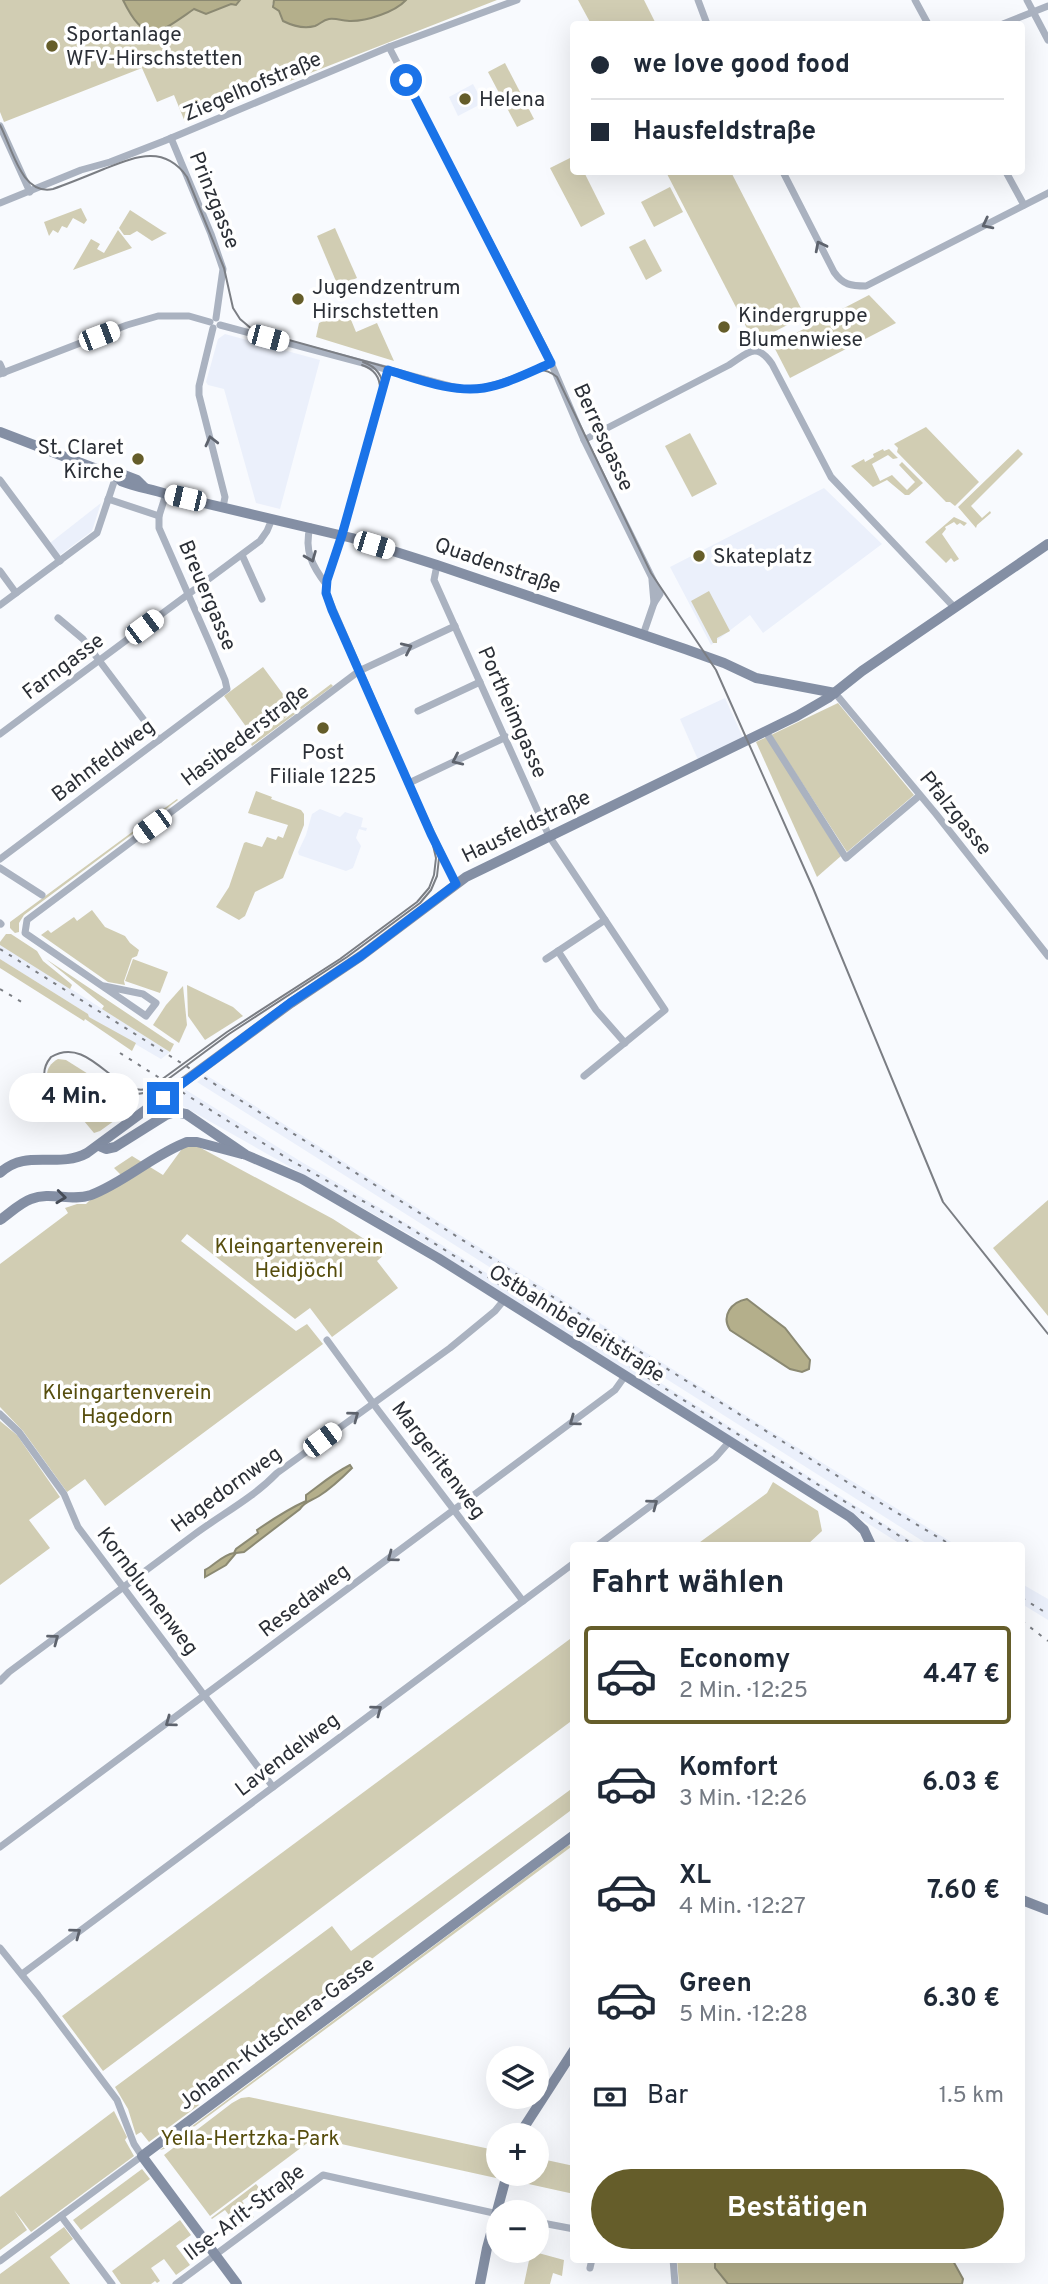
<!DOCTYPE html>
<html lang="de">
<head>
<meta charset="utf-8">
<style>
	:root { --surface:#fff; --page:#f2f2f3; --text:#1f2937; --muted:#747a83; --line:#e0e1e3; --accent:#655d2a }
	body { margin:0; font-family:Overpass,sans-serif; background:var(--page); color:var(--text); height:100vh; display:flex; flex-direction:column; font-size:26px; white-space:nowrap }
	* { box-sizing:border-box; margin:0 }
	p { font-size:23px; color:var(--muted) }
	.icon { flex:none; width:38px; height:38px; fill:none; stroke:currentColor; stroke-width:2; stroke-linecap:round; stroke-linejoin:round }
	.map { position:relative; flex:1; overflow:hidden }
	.details { position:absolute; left:570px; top:1542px; width:455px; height:721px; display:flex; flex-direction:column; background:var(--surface); border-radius:7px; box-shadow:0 7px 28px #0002 }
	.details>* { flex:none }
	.guide { position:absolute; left:570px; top:21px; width:455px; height:154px; border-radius:7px; box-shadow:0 7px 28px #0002; display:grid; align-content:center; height:154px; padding:0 21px; background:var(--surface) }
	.fabs { position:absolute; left:486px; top:2046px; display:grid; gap:14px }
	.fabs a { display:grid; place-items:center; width:63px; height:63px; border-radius:50%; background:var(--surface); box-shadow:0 7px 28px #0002; font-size:35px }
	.end { position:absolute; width:32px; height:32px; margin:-16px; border:9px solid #1a73e8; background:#fff; box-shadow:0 0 0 4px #fff }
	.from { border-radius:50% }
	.bubble { position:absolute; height:49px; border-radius:24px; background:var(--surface); box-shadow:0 7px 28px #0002; font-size:23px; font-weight:700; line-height:49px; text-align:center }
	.car { position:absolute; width:21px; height:42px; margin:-21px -10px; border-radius:9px; box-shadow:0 0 5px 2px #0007; background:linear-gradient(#fff 24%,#345 0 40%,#fff 0 76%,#345 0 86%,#fff 0) }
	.guide b { display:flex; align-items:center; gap:24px; height:66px; font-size:26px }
	.guide b+b { border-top:2px solid var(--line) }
	.guide i { width:18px; height:18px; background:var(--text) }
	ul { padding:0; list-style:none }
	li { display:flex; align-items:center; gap:21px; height:98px; margin:0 14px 10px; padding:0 7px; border:4px solid transparent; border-radius:7px }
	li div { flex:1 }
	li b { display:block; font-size:26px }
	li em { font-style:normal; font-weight:700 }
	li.current { border-color:var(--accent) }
	li>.icon { width:63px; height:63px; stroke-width:1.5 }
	h2 { padding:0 21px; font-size:32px; line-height:84px }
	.pay { display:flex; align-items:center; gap:18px; height:77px; padding:0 21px; font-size:26px }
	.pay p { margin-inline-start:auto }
	.primary-button { display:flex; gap:14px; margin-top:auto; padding:14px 21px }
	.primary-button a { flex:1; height:80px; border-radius:42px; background:var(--accent); color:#fff; font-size:28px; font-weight:700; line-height:80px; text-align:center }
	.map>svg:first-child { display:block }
	.built { fill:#ebf0fb }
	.green { fill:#d1cdb3 }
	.water { fill:#b4af8b; stroke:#8b8972; stroke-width:2 }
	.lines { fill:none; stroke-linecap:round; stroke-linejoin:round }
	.street { stroke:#aab2c0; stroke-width:7 }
	.secondary { stroke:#848fa4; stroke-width:10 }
	.tram { stroke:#7b7e84; stroke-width:2 }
	.rail { stroke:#7b7e84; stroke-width:2; stroke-dasharray:3.5 7; stroke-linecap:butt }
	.oneway { stroke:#5e636d }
	.oneway2 { stroke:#464c57 }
	.route { stroke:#1a73e8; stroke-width:9 }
	.poi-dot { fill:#655d2a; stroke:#fff; stroke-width:2.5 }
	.labels { text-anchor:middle; stroke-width:7; stroke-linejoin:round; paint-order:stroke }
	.poi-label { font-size:21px; fill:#2b2f36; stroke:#fff; text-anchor:start }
	.street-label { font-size:21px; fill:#2b2f36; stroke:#fff }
	.park-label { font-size:21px; fill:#564d0d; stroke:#fff }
</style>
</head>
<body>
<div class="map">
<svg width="1048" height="2284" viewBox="0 0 1048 2284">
	<rect width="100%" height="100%" fill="#f8fafe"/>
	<!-- built -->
	<g class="built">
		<polygon points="473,84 483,103 458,116 449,97"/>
		<polygon points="225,334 320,360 280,509 256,503 224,389 208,385 206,382 218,339"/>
		<polygon points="824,488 882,544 763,633 750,615 711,645 670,567"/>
		<polygon points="101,503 92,531 60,555 50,543"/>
		<polygon points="725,698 744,740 699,762 680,719"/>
		<polygon points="320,809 340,817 345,812 363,818 361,827 367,828 366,831 359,829 356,838 361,846 353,868 346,871 299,855 298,852 306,835 312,814"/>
		<polygon points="0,945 5,947 170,1052 161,1059 89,1017 88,1014 0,959"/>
		<polygon points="206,1075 774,1433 956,1545 929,1545 197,1082"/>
		<polygon points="186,1090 300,1161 423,1233 918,1545 902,1545 414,1237 172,1100"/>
		<polygon points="1022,1584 1048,1599 1048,1620 1022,1604"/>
	</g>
	<!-- green -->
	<g class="green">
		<path d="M0,0h123l6,11 23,21 9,-1 34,-22 11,5 25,-10 5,1 4,-5h34l-2,5 7,5 4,11c10,4 21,8 32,5 5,-2 8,-6 14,-7 8,-1 15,2 22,2 16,0 44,-9 55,-21h91l-312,122 -11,-27 -17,7 -15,-34 -138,54 -4,-10z"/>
		<polygon points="578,0 644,0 656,24 591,24"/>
		<polygon points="505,63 534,119 517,127 488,72"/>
		<polygon points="574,156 574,172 584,172 605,214 581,227 550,168"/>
		<polygon points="666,172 731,172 805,316 754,342"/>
		<polygon points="670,187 683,212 654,227 641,202"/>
		<polygon points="81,208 87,220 84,224 73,218 67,228 62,226 58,233 53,230 49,236 44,222"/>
		<polygon points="130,210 164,232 167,233 152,241 137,231 130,235 124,235 119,228"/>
		<polygon points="335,228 357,278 338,286 317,236"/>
		<polygon points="118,230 132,248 73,270 91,239 100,244 97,249 104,253"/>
		<polygon points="645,239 662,271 646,280 629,247"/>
		<polygon points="869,295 896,323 790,378 773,345"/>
		<polygon points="347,310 356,332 377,323 394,361 316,337 319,323"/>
		<polygon points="926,427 979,482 955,506 950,502 946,502 897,452 898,448 894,444"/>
		<polygon points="690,433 717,484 692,497 665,446"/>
		<polygon points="883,449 884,451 889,449 898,458 893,459 888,455 872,464 880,481 892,475 907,490 915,482 899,465 902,462 923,483 909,495 905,495 887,480 873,487 851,466 864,459 865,462 874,457 873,454"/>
		<polygon points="1018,449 1023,454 971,506 982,518 990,511 991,513 977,525 976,528 958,507"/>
		<polygon points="954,517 967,523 964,526 960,523 957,525 954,522 945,527 946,529 942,534 959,559 954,562 951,558 946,563 925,542"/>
		<polygon points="709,591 730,631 717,638 717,643 713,643 691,601"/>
		<polygon points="263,667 294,709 282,721 331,684 333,686 252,746 251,744 263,734 262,733 258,736 255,733 252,735 224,696"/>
		<polygon points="838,703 914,795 847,852 771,735"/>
		<polygon points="767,737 841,856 817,877 756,742"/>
		<polygon points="256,791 272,797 271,799 301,810 304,814 304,825 283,878 255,892 245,916 239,920 216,907 229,887 244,843 246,842 262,847 267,837 276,840 278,836 283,838 288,825 248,813"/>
		<polygon points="177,799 178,800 24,915 19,923 19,932 15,933 10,928 10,922"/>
		<polygon points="92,910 105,927 125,936 130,943 139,950 137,956 132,958 124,981 125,985 108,982 41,935 48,930 51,933 74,917 77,921"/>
		<polygon points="6,934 11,934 37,951 43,961 70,983 72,985 70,989 0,945 0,942"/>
		<polygon points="0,959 88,1014 89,1017 136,1043 132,1051 85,1019 84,1021 0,968"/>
		<polygon points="46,959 170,1042 174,1044 170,1052 102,1009 104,1006"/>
		<polygon points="133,959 168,972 160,993 125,981"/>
		<polygon points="187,985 233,1007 243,1016 205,1040 188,1016"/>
		<polygon points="183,986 187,1025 179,1043 153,1025 166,1005"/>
		<path d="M58,1059l8,1 46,29 -52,1c-17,-6 -17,-23 -2,-31z"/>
		<polygon points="79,1103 97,1105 117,1103 125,1113 100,1131 94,1133 74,1109 75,1104"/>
		<polygon points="184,1146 199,1147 333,1219 386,1253 377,1261 398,1288 332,1337 310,1308 295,1319 187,1234 181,1241 296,1331 307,1324 323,1344 105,1506 85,1479 67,1492 23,1431 0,1407 0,1264 68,1213 65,1208 77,1204 86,1204 90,1200 125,1179 114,1168 132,1156 163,1175"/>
		<polygon points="1048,1200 1048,1316 993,1248"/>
		<polygon points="0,1421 17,1435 60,1497 29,1520 50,1548 0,1585"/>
		<polygon points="773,1482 818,1511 822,1531 807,1545 696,1545 767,1493"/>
		<polygon points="574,1636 574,1719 103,2071 62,2016"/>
		<polygon points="574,1787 574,1808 192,2093 199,2105 149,2142 141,2132 136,2135 128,2109 115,2087 332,1926 351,1951"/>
		<polygon points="569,1845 571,1847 164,2149 160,2150"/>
		<polygon points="249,2097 499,2151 499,2168 496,2178 314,2138 210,2216 164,2155 232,2103 241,2098"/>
		<polygon points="114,2111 127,2137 125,2140 134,2156 31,2232 14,2210 27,2230 0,2250 0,2197"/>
		<polygon points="537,2158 574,2166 574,2194 524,2183 527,2174 537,2174"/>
		<polygon points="142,2169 150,2179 81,2230 73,2220"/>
		<polygon points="256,2184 268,2199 263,2203 255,2192 242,2201 254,2217 239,2228 225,2210 212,2219 211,2218"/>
		<polygon points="180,2220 191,2235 176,2246 190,2265 176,2275 164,2259 151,2268 160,2281 157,2283 155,2281 151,2284 121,2284 112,2271"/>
		<polygon points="64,2227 73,2239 50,2257 70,2284 0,2284 0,2274"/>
		<polygon points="531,2251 564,2260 562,2276 553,2273 550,2284 524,2284"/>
		<polygon points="677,2259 714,2259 715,2268 728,2284 679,2284"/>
	</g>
	<!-- water -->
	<g class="water">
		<path d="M123,0h117l-4,5 -5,-1 -25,10 -12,-5c-35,24 -48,38 -71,-9z"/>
		<path d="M274,0h132c-11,12 -39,21 -55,21 -7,0 -15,-3 -22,-2 -6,1 -9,5 -14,7 -11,3 -22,0 -32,-5l-4,-10 -6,-4z"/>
		<path d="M747,1299l38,29 25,32 -1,9 -7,3 -12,-3 -60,-39c-9,-14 1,-28 17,-31z"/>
		<path d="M350,1465l2,3c-10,10 -22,21 -33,28 -8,5 -14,5 -19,13l-56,43 -8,1 -10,12 -21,12v-7c10,-5 17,-15 29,-17l2,-4 22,-16 -1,-3c16,-11 31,-21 49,-29v-6c15,-11 28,-22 44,-30z"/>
		<polygon points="715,2259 952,2259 963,2279 962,2284 728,2284 715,2268"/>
	</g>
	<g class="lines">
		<!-- street -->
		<g class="street">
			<polyline points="698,0 707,24"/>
			<polyline points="915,0 928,24"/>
			<polyline points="1027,0 1048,40"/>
			<polyline points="1003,24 1048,6"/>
			<polyline points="389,47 546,351 584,440 660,594 654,603 643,635"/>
			<polyline points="0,126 30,192"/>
			<polyline points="171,138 211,234 223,269 216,318"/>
			<path d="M783,172l51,100c9,13 17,14 32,14l182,-93"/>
			<polyline points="1006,172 1024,205"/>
			<polyline points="0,203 81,170 110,162 164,141 389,47 517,0"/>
			<path d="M220,325l241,64c33,1 60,-14 90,-26"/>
			<polyline points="213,328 199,386 199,395 225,497 223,507"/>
			<polyline points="0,364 4,373"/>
			<polyline points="388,370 342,535 328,576 326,593 416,800 456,884"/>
			<polyline points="0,374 127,325 158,316 189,316 210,322"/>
			<path d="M584,440l145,-75c19,-12 27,-24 43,-1l59,113 123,130"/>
			<polyline points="0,480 60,561"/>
			<polyline points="108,499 159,516"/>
			<path d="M310,527c-6,23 2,39 16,57"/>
			<polyline points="242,555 262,599"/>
			<polyline points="437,565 434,580 549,836 665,1010 584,1076"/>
			<polyline points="0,571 16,593"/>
			<polyline points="652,580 654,603"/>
			<polyline points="0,605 97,533 116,476"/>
			<polyline points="58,618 83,639 159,740"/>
			<polyline points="835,693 936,814 1048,956"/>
			<polyline points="418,711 480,682"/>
			<polyline points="766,732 846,858 919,796"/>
			<polyline points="0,734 260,541 267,531 272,519"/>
			<polyline points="409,783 506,737"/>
			<polyline points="0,859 227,689 225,680 210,644 159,528 159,516 166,494"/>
			<polyline points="0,868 42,895"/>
			<polyline points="0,923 1,924"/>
			<polyline points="558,951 596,1010 625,1043"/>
			<polyline points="546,959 605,920"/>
			<polyline points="104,986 143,994 156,1003 146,1016 25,933 27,920 359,671 455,626"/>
			<polyline points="327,1340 378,1410 523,1601"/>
			<polyline points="0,1414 19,1432 64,1494 78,1527 273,1787"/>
			<polyline points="598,1545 715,1458 729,1442"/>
			<path d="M0,1681l9,-9c62,-46 124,-92 186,-138 27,-20 58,-36 82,-61l173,-125 45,-37 9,-11"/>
			<polyline points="0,1847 607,1396 615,1390 625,1376"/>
			<polyline points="0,1948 38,1995 117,2100 134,2144 142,2156 0,2261"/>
			<polyline points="22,1974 574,1563"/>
			<polyline points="61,2216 112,2284"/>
			<polyline points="537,2222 574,2229"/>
			<polyline points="673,2259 675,2284"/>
			<polyline points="590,2268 592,2259"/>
			<polyline points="176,2284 323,2175 498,2214"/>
		</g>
		<!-- secondary -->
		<g class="secondary">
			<path d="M0,432l120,46 1,3c15,6 30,8 45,13l186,44 85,27 248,84 39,14 32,15 79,15"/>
			<polyline points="120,478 124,475 137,480 144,487"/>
			<polyline points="99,1146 106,1149 115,1147 166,1115 175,1112 186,1114 246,1155 302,1179 438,1258 850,1517 864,1530 871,1545"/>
			<path d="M0,1173c26,-25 58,-4 87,-20l204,-150 70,-47 105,-79 331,-161 31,-18 34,-27 186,-127"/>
			<path d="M0,1220c10,-7 20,-17 31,-21 20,-8 40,3 60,-4 34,-13 62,-40 96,-53h10l45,12"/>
			<polyline points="1022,1900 1048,1910"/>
			<polyline points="519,2135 574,2050"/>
			<polyline points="237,2284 142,2156 574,1835"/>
			<polyline points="480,2284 487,2248 507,2174"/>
		</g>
		<!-- tram -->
		<g class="tram">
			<path d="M0,125c12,22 21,71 53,64 17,-6 34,-13 51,-20 31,-12 60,-25 83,8l37,91 9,40 7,11 13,11 205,57c12,1 23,1 35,-2 22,-6 43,-26 64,-8l94,196 65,97 97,218 130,314 105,132"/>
			<path d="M362,365c12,4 19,13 18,27l-39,143 -17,47v10l108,249 4,17 -2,17 -5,13 -12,14 -77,57 -113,73 -77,56c-33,14 -59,-55 -99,-31 -10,12 -10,30 7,36 13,5 81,3 94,-2l77,-57 118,-77 73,-54 11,-13 6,-14 2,-18 -4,-20 -107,-244v-13l20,-59 35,-130c1,-15 -6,-25 -20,-30"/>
		</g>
		<!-- rail -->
		<g class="rail">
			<polyline points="0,949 874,1499 951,1545"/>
			<polyline points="0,989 25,1004"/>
			<polyline points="120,1053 290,1160 402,1223 914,1545"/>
			<polyline points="1022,1598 1048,1614"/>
			<polyline points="1022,1621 1048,1641"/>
		</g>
	</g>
	<!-- one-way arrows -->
	<defs><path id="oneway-chevron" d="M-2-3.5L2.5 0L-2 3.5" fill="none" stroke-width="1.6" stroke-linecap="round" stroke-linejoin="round" transform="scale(1.75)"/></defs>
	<g class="oneway">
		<use href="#oneway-chevron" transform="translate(987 224) rotate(153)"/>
		<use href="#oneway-chevron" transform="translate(820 246) rotate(-117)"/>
		<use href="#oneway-chevron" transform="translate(211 441) rotate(-104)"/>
		<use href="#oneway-chevron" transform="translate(311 557) rotate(68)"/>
		<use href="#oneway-chevron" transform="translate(407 648) rotate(-25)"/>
		<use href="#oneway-chevron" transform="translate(457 760) rotate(155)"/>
		<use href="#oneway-chevron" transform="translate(354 1416) rotate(-37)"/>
		<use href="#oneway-chevron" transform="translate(574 1421) rotate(144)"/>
		<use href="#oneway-chevron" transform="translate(653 1504) rotate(-37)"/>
		<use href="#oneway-chevron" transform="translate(392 1557) rotate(143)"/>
		<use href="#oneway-chevron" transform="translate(54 1639) rotate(-37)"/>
		<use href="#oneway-chevron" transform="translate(377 1710) rotate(-37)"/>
		<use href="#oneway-chevron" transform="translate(170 1722) rotate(144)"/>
		<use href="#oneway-chevron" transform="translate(76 1933) rotate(-37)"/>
	</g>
	<use class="oneway2" href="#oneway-chevron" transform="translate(61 1197) rotate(6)"/>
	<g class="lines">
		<!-- route -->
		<path class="route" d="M163,1098l127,-95 71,-47 95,-72 -25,-50 -99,-224 -6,-17 1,-13 15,-45 46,-165c30,9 64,23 96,18 23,-4 46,-16 67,-25l-145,-283"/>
	</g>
	<!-- markers -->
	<g class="poi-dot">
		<circle cx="52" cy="46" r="7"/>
		<circle cx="465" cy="99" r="7"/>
		<circle cx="298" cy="299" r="7"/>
		<circle cx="724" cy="327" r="7"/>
		<circle cx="138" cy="459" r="7"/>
		<circle cx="699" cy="556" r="7"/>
		<circle cx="323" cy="728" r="7"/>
	</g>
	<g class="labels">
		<!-- poi labels -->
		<g class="poi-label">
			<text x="66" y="41">Sportanlage<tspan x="66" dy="24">WFV-Hirschstetten</tspan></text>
			<text x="479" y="106">Helena</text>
			<text x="312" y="294">Jugendzentrum<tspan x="312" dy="24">Hirschstetten</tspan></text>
			<text x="738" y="322">Kindergruppe<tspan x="738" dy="24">Blumenwiese</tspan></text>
			<text x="124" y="454" text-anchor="end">St. Claret<tspan x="124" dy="24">Kirche</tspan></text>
			<text x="713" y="563">Skateplatz</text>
			<text x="323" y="759" text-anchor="middle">Post<tspan x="323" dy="24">Filiale 1225</tspan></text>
		</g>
		<!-- street labels -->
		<g class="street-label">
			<text transform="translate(252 86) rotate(-23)" y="7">Ziegelhofstraße</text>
			<text transform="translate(215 200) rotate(68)" y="7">Prinzgasse</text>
			<text transform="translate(604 437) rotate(65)" y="7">Berresgasse</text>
			<text transform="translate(498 565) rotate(19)" y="7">Quadenstraße</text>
			<text transform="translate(208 595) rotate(67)" y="7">Breuergasse</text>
			<text transform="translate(63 666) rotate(-37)" y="7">Farngasse</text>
			<text transform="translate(513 712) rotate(66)" y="7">Portheimgasse</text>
			<text transform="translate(245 735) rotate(-37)" y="7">Hasibederstraße</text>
			<text transform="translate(103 760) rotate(-37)" y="7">Bahnfeldweg</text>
			<text transform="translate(956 813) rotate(51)" y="7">Pfalzgasse</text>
			<text transform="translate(526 826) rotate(-26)" y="7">Hausfeldstraße</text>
			<text transform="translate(577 1323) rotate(32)" y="7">Ostbahnbegleitstraße</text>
			<text transform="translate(439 1460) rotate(53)" y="7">Margeritenweg</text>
			<text transform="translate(226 1489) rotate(-36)" y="7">Hagedornweg</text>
			<text transform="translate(148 1591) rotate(53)" y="7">Kornblumenweg</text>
			<text transform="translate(304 1600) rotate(-37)" y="7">Resedaweg</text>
			<text transform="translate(287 1754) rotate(-37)" y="7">Lavendelweg</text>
			<text transform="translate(276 2033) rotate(-37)" y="7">Johann-Kutschera-Gasse</text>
			<text transform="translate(244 2212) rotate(-37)" y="7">Ilse-Arlt-Straße</text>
		</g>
		<!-- park labels -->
		<g class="park-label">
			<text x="299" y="1253">Kleingartenverein<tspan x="299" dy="24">Heidjöchl</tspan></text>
			<text x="127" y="1399">Kleingartenverein<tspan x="127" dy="24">Hagedorn</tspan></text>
			<text x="250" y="2145">Yella-Hertzka-Park</text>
		</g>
	</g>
</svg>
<div class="fabs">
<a><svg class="icon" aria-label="layers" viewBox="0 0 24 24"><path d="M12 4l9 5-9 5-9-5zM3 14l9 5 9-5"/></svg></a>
<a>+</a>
<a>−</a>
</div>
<i class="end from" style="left:406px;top:80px"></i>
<i class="end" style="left:163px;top:1098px"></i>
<div class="bubble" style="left:9px;top:1073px;width:130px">4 Min.</div>
<i class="car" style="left:99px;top:336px;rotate:69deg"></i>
<i class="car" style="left:268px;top:338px;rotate:105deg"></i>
<i class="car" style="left:185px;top:498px;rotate:283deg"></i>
<i class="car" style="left:374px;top:545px;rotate:107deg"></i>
<i class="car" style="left:144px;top:627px;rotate:53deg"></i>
<i class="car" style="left:152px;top:826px;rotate:234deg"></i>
<i class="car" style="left:322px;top:1440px;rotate:53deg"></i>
<div class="guide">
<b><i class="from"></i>we love good food</b>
<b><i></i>Hausfeldstraße</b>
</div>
<section class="details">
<h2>Fahrt wählen</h2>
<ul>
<li class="current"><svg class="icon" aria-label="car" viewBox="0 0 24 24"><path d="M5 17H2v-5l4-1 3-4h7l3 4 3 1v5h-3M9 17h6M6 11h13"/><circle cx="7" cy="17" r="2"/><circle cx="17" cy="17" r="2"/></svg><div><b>Economy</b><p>2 Min. · 12:25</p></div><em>4.47 €</em></li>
<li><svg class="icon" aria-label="car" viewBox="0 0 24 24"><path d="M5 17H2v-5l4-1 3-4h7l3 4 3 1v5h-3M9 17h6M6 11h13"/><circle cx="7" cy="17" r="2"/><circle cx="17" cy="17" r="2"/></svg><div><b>Komfort</b><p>3 Min. · 12:26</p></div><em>6.03 €</em></li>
<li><svg class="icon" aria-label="car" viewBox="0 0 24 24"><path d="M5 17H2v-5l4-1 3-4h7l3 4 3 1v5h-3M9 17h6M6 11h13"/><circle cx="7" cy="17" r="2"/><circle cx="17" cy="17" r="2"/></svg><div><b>XL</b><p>4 Min. · 12:27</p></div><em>7.60 €</em></li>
<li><svg class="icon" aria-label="car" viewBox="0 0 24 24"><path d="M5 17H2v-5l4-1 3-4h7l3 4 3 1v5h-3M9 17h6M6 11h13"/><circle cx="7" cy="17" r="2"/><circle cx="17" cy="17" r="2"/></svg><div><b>Green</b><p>5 Min. · 12:28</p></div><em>6.30 €</em></li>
</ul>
<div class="pay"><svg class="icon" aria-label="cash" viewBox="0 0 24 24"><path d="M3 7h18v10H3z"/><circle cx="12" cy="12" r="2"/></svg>Bar<p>1.5 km</p></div>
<div class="primary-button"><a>Bestätigen</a></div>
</section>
</div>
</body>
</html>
